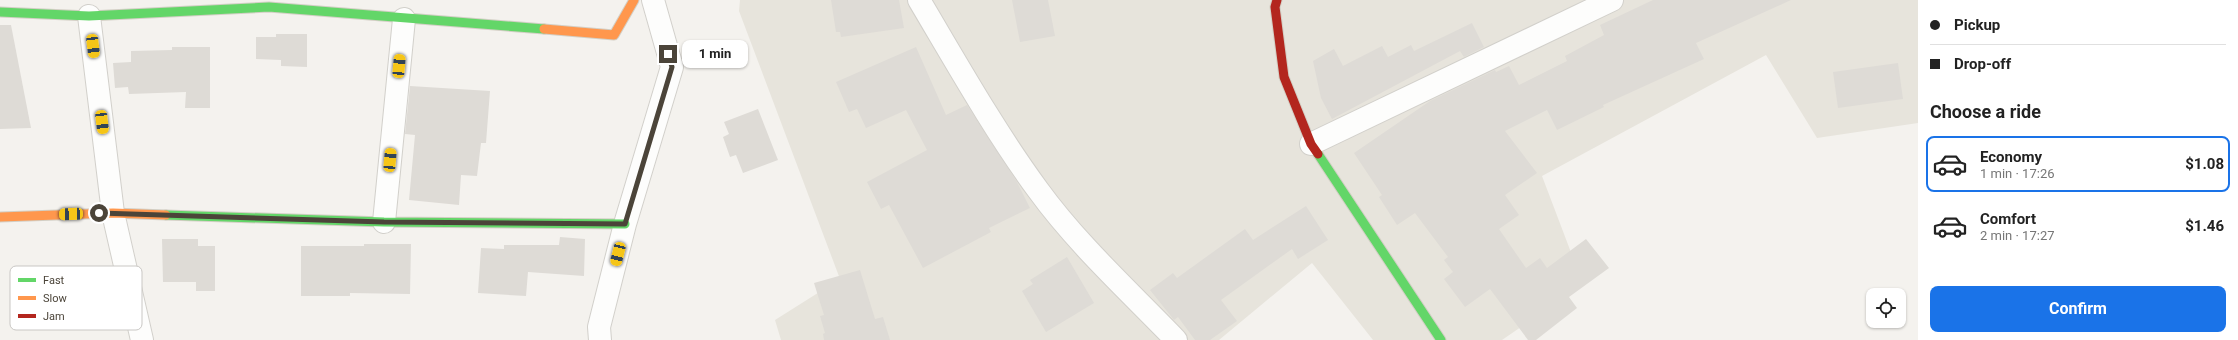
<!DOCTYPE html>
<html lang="en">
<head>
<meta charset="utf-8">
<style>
	:root { --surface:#fff; --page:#f2f2f2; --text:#222; --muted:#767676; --line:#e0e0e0; --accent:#1a73e8 }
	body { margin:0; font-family:Roboto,sans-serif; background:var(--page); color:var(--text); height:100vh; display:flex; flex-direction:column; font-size:15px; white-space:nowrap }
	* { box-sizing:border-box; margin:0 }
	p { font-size:13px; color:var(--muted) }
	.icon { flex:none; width:22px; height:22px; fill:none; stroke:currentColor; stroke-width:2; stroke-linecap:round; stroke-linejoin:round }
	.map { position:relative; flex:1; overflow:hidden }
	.sheet { display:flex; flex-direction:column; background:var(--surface); width:320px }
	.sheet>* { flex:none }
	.banner { display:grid; align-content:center; height:88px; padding:0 12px; background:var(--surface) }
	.fabs { position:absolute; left:1866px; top:288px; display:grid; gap:8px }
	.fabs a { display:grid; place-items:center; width:40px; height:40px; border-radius:8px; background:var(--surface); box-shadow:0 1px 3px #0004; font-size:20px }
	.end { position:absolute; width:18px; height:18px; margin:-9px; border:5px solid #4b4439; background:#fff; box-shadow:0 0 0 2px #fff }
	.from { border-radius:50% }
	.bubble { position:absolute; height:28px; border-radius:8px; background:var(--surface); box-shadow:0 1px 3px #0004; font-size:13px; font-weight:700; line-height:28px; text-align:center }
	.car { position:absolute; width:12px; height:24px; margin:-12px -6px; border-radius:5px; box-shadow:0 0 3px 1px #0007; background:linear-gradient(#f5c518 24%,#345 0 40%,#f5c518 0 76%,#345 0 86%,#f5c518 0) }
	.banner b { display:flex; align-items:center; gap:14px; height:38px; font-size:15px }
	.banner b+b { border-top:1px solid var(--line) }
	.banner i { width:10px; height:10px; background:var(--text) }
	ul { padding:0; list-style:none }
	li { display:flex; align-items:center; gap:12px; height:56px; margin:0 8px 6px; padding:0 4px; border:2px solid transparent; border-radius:8px }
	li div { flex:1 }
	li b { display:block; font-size:15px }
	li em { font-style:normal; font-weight:700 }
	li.selected { border-color:var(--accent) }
	li>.icon { width:36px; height:36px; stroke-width:1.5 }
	h2 { padding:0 12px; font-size:18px; line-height:48px }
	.cta { display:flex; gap:8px; margin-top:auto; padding:8px 12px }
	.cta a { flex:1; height:46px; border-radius:8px; background:var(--accent); color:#fff; font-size:16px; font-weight:700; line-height:46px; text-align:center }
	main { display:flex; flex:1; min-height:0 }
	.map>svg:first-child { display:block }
	.residential { fill:#e7e4dc }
	.building { fill:#dedbd6 }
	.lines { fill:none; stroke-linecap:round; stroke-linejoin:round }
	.street-casing { stroke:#d2d0cb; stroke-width:24 }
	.fast-casing { stroke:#d3cfc5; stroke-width:11 }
	.slow-casing { stroke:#d3cfc5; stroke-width:11 }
	.jam-casing { stroke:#d3cfc5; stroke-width:11 }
	.street { stroke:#fdfdfc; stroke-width:22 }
	.fast { stroke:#63d668; stroke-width:9 }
	.slow { stroke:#ff974d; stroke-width:9 }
	.jam { stroke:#b3261e; stroke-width:9 }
	.route { stroke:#4b4439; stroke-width:5 }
	.key { fill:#fff; stroke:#c9c7c4; stroke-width:1 }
	.key-label { font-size:11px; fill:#4b4439 }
</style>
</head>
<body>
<main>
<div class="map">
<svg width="1918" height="340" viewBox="0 0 1918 340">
	<rect width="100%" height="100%" fill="#f4f2ee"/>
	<!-- residential -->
	<polygon class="residential" points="740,0 1918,0 1918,123 1817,138 1766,55 1542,176 1583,284 1502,340 1373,340 1312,263 1219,340 781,340 775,320 840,279 739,11"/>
	<!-- building -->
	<g class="building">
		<polygon points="831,0 899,0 904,28 841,37 840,32 836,32"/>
		<polygon points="1012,0 1048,0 1055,36 1020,42"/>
		<polygon points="1653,0 1791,0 1696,43 1704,59 1603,105 1604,107 1557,130 1547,110 1505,131 1537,173 1505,195 1519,215 1499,229 1526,268 1540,258 1547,268 1586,239 1609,268 1569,297 1577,308 1536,340 1528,340 1490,289 1465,307 1444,279 1453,272 1444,260 1448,257 1415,213 1397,225 1379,197 1382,195 1354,153 1430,101 1495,70 1496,72 1509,66 1519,85 1567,61 1565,56 1604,35 1600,25"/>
		<polygon points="1472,23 1484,47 1464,57 1460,51 1332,119 1321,98 1313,61 1334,49 1343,66 1382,46 1388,57 1411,45 1414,51"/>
		<polygon points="0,25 11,25 31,128 0,129"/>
		<polygon points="276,34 307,34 307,67 281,66 281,60 256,59 256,37 276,37"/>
		<polygon points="172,47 210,47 210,108 185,108 186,92 129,94 128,87 115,88 113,63 131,62 131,51 172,50"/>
		<polygon points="916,47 946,115 967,105 1017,182 1030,208 989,228 991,232 923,268 889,205 881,209 867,182 927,150 906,110 866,128 857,109 849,112 836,82"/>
		<polygon points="1898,63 1903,99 1838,108 1833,72"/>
		<polygon points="410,86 490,91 486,143 481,143 477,176 461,175 459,205 409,200 415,135 405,134"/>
		<polygon points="758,109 778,160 743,173 736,155 730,157 723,137 729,134 724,122"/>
		<polygon points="1306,206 1328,240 1298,259 1292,249 1221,300 1237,321 1210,340 1195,340 1178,317 1174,320 1150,290 1173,273 1177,278 1245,229 1253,240"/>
		<polygon points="560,237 585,239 584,276 528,272 526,296 478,293 481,248 504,249 504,245 559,245"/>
		<polygon points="162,239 198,239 198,246 215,246 215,291 196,291 196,282 163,282"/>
		<polygon points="364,244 411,244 410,294 350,293 350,296 301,296 301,246 364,246"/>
		<polygon points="1067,257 1094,303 1046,332 1022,291 1033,284 1030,280"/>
		<polygon points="860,270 875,319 883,317 890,340 824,340 823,334 825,333 820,316 824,315 814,283"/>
	</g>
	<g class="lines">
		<defs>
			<g id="street">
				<path d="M919,0c38,64 75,130 119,190 40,55 92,102 138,150"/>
				<polyline points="89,16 113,213 142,340"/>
				<polyline points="1311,144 1612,0"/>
				<polyline points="384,222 404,19"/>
				<polyline points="600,340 599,327 625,224 672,67 653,0"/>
			</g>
			<g id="fast">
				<polyline points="0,12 89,16 269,7 544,29"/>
				<polyline points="1318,154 1441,340"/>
				<polyline points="166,215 384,222 625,224"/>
			</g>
			<g id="slow">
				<polyline points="544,29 614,35 634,0"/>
				<polyline points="0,217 113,213 166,215"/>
			</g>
			<polyline id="jam" points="1277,0 1275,7 1284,77 1311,144 1318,154"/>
		</defs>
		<!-- street casing -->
		<use href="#street" class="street-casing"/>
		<!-- fast casing -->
		<use href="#fast" class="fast-casing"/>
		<!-- slow casing -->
		<use href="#slow" class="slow-casing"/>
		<!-- jam casing -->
		<use href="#jam" class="jam-casing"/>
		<!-- street -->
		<use href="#street" class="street"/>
		<!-- fast -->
		<use href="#fast" class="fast"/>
		<!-- slow -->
		<use href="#slow" class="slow"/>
		<!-- jam -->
		<use href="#jam" class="jam"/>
	</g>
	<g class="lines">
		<!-- route -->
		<polyline class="route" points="99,213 384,222 625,224 672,67 668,54"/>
	</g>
	<!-- legend -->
	<rect x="10" y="266" width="132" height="64" rx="6" class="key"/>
	<rect x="18" y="278" width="18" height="4" fill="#63d668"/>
	<rect x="18" y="296" width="18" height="4" fill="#ff974d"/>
	<rect x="18" y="314" width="18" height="4" fill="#b3261e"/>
	<g class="key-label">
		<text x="43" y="284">Fast</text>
		<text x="43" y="302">Slow</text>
		<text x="43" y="320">Jam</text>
	</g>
</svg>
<div class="fabs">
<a><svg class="icon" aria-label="locate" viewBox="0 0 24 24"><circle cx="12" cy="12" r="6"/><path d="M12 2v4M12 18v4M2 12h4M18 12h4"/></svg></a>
</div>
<i class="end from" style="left:99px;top:213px"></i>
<i class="end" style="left:668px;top:54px"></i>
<div class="bubble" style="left:682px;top:40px;width:66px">1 min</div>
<i class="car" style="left:93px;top:46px;rotate:173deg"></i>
<i class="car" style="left:399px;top:66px;rotate:5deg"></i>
<i class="car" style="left:102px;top:122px;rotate:173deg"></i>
<i class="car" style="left:390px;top:160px;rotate:5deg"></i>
<i class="car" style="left:71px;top:214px;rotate:268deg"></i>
<i class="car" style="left:618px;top:254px;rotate:194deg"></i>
</div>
<section class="sheet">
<div class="banner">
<b><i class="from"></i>Pickup</b>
<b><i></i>Drop-off</b>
</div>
<h2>Choose a ride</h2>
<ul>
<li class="selected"><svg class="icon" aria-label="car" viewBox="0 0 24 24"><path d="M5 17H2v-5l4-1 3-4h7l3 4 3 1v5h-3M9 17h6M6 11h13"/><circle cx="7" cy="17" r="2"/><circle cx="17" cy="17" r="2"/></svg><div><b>Economy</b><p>1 min · 17:26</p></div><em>$1.08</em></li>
<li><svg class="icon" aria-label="car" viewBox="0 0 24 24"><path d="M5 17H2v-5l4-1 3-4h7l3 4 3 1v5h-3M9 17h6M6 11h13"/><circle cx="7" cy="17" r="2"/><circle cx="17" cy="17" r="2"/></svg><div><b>Comfort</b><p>2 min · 17:27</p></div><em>$1.46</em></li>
</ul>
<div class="cta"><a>Confirm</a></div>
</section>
</main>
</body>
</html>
